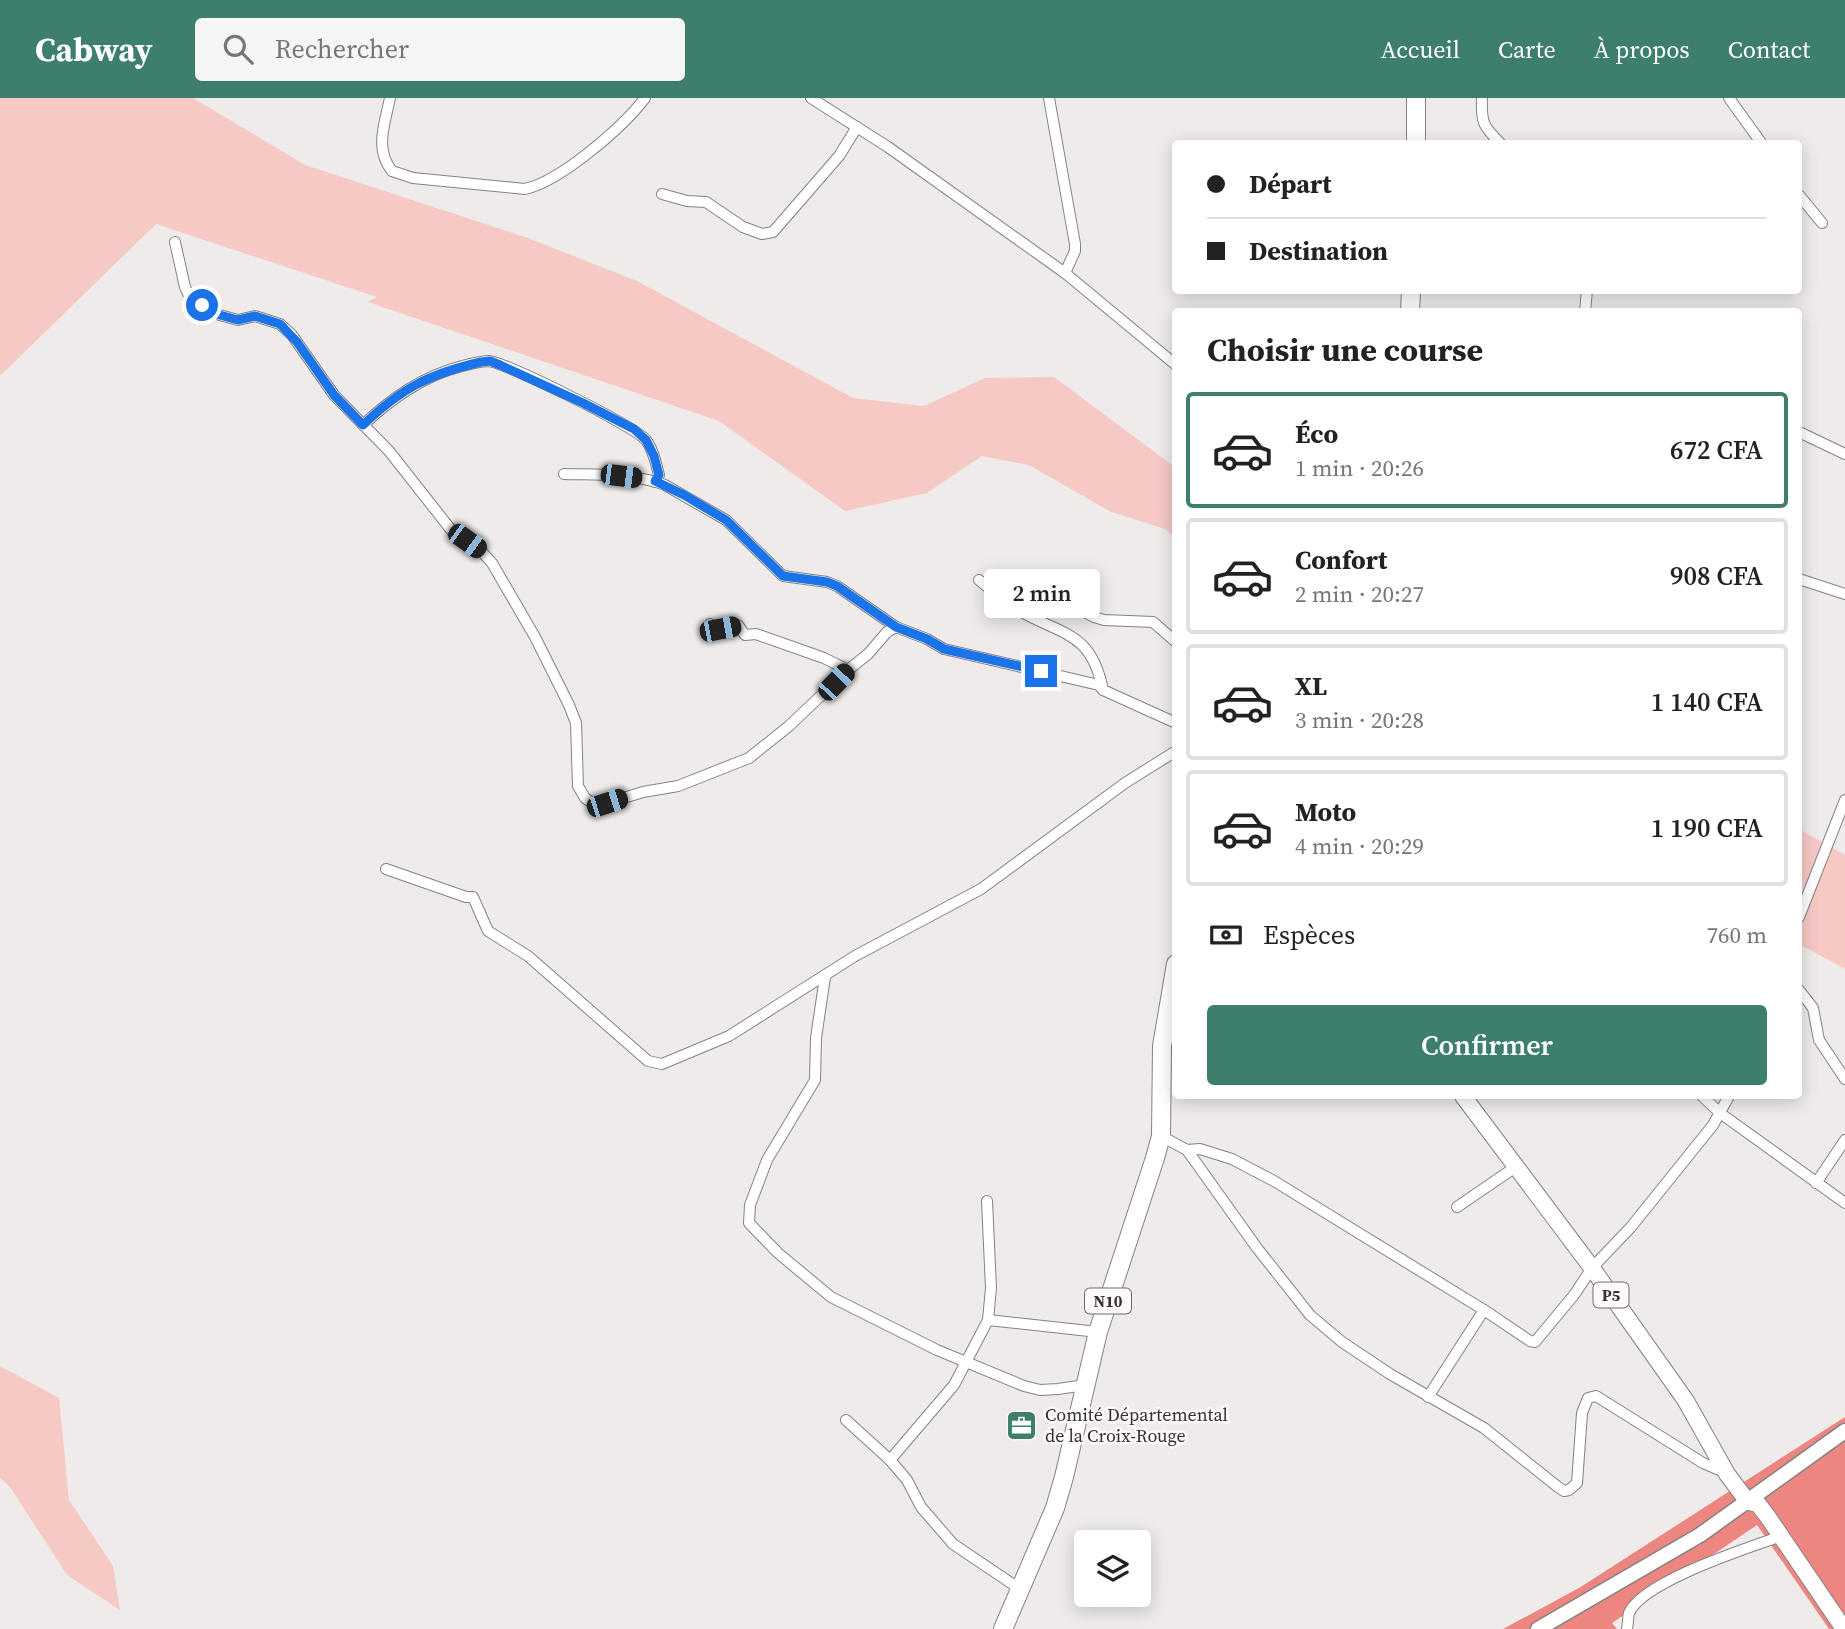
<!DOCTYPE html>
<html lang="fr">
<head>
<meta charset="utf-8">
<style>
	:root { --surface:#fff; --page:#f6f6f6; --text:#222; --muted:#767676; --line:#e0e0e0; --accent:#3d7e6d }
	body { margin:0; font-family:"Source Serif 4",serif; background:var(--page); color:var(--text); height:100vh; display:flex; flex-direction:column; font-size:26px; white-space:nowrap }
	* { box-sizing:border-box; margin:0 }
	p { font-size:23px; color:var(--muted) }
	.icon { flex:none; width:38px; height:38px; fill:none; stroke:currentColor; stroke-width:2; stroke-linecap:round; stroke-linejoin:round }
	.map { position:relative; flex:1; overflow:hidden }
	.details { position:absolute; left:1172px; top:210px; width:630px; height:791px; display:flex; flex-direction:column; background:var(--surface); border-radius:7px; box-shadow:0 4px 18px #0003 }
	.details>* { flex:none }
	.banner { position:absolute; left:1172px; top:42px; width:630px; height:154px; border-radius:7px; box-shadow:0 4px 18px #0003; display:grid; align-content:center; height:154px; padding:0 35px; background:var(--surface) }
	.tools { position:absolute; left:1074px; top:1432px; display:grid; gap:14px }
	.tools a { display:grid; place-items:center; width:77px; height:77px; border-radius:7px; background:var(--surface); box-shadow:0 4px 18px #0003; font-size:35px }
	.end { position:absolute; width:32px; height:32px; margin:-16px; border:9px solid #1a73e8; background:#fff; box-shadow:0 0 0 4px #fff }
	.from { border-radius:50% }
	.bubble { position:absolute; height:49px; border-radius:7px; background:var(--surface); box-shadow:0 4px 18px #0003; font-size:23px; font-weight:600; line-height:49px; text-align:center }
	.car { position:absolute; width:21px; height:42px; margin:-21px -10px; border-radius:9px; box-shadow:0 0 5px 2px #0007; background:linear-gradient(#222 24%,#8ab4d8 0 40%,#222 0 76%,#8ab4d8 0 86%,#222 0) }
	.banner b { display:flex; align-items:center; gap:24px; height:66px; font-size:26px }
	.banner b+b { border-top:2px solid var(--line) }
	.banner i { width:18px; height:18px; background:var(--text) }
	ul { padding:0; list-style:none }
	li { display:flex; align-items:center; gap:21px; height:116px; margin:0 14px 10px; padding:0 21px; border:4px solid var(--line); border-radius:7px }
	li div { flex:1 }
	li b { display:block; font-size:26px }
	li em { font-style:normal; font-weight:600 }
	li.selected { border-color:var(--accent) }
	li>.icon { width:63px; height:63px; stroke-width:1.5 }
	h2 { padding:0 35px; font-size:32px; line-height:84px }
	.pay { display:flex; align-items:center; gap:18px; height:77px; padding:0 35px; font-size:26px }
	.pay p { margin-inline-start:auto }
	.primary-button { display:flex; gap:14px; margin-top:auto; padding:14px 35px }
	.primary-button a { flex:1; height:80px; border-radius:7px; background:var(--accent); color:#fff; font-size:28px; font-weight:600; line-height:80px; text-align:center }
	header { display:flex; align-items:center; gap:42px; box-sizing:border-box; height:98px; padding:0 35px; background:var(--accent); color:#fff }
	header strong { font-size:33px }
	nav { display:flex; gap:38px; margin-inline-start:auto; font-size:24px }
	.search { width:490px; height:63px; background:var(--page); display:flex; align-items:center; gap:18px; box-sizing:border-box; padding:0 24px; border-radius:7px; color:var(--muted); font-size:26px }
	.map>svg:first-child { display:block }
	.green { fill:#f6c9c5 }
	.forest { fill:#ed8680 }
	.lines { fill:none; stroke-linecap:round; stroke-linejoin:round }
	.street-casing { stroke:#858281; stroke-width:12 }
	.secondary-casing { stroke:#858281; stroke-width:17 }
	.primary-casing { stroke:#858281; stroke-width:18 }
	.highway-casing { stroke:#858281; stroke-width:20 }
	.street { stroke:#fff; stroke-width:10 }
	.secondary { stroke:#fff; stroke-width:14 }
	.primary { stroke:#fff; stroke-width:16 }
	.highway { stroke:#fff; stroke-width:18 }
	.route { stroke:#1a73e8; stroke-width:9 }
	.labels { text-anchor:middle; stroke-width:5; stroke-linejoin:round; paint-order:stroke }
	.shield { fill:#fdf9f8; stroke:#6f6c6c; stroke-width:2 }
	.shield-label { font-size:16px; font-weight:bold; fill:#323030 }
	.poi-label { font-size:18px; fill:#323030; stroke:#fdf9f8; text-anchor:start }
</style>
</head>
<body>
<header>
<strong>Cabway</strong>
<div class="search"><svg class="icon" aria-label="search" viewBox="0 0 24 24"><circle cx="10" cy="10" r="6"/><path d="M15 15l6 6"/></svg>Rechercher</div>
<nav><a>Accueil</a><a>Carte</a><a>À propos</a><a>Contact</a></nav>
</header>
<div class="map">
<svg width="1845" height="1531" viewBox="0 0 1845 1531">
	<rect width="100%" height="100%" fill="#efebeb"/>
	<!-- green -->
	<g class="green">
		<polygon points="0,0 193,0 305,67 528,140 637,183 853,300 924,308 985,280 1054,279 1176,370 1176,440 1165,431 1111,414 1029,367 982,358 927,395 845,413 719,323 368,204 377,199 156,126 0,278"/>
		<polygon points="1799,731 1845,757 1845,871 1799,846"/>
		<polygon points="0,1268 59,1300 69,1402 113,1468 120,1512 67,1477 10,1389 0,1380"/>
	</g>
	<!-- forest -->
	<polygon class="forest" points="1845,1319 1845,1531 1829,1531 1757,1427 1612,1525 1617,1531 1503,1531 1579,1490"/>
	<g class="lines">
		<defs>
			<g id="street">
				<path d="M390,0c-5,25 -16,51 2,73l21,7 112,11c36,-8 98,-62 120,-91"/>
				<polyline points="811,0 888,49 1065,175 1176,267"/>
				<polyline points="1049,0 1075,146 1075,153 1065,175"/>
				<path d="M1482,0c-1,25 1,28 19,46"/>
				<polyline points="1729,0 1762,46"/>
				<polyline points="662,96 687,103 706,104 743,129 762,136 773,134 839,58 857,29"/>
				<polyline points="1799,97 1822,125"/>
				<polyline points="175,144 185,189 190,200 216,216 238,222 255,218 280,226 292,237 334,297 389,353 452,433 482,454 492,465 535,539 569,607 576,625 578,688 585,700 592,705 607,705 643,694 678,688 749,660 789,628 848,572"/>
				<polyline points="1585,214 1587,192"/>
				<path d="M363,327c29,-27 60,-49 99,-59 9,-2 18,-5 27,-5 17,2 146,65 157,79 7,9 10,23 13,35l-4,7"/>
				<polyline points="1799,334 1845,356"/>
				<path d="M564,376c33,1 69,-1 101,11l61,35 57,56 44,6 10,4 59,41 31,12 17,10 155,36 4,5"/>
				<polyline points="1799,481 1845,496"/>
				<path d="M979,482c12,10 25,21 39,30 45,26 73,21 85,80l73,33"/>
				<polyline points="1041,484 1057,499 1094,519 1104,522 1153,524 1176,544"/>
				<polyline points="710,526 720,531 738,527 745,537 756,536 824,560 848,572 868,556 887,534 896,529"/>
				<polyline points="386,771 466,799 473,799 488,833 528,858 648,963 662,966 729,938 855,858 981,791 1125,685 1176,653"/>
				<polyline points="1799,819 1845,702"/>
				<polyline points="825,879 816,940 815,982 767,1062 750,1107 749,1125 778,1155 831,1199 937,1252 1024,1288 1040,1292 1058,1291 1085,1287"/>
				<polyline points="1799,892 1813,910 1819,942 1845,981"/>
				<polyline points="1702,998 1720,1015 1845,1105"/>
				<polyline points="1161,1038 1187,1052 1257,1150 1310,1217 1342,1244 1390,1276 1484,1330 1558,1389 1564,1393 1569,1392 1577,1385 1582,1315 1588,1300 1596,1298 1703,1365 1724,1374"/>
				<polyline points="1187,1052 1200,1051 1232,1061 1274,1083 1484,1212 1530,1243 1535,1244 1574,1197 1592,1170 1631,1129 1713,1027 1729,998"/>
				<polyline points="1816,1085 1845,1042"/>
				<polyline points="1457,1109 1517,1068"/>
				<polyline points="988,1222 1098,1234"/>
				<polyline points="1428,1299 1484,1212"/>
				<polyline points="846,1322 890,1362 907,1382 921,1409 953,1446 1020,1491"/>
				<polyline points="890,1362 954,1287 988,1222 991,1190 987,1103"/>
				<path d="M1627,1531c1,-5 1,-12 2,-16 14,-32 119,-65 152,-77"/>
			</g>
			<polyline id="secondary" points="1538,1531 1700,1437 1845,1333"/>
			<polyline id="primary" points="1463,998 1592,1170 1686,1303 1727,1376 1748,1404 1758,1406 1768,1419 1844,1531"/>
			<g id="highway">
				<polyline points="1416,46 1416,0"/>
				<polyline points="1410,214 1411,192"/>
				<polyline points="1003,1531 1055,1410 1064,1379 1098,1234 1155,1060 1161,1038 1162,948 1176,866"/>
			</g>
		</defs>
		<!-- street casing -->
		<use href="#street" class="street-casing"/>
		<!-- secondary casing -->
		<use href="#secondary" class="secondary-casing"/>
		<!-- primary casing -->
		<use href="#primary" class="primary-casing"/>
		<!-- highway casing -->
		<use href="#highway" class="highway-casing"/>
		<!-- street -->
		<use href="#street" class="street"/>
		<!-- secondary -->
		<use href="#secondary" class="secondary"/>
		<!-- primary -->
		<use href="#primary" class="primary"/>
		<!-- highway -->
		<use href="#highway" class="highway"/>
	</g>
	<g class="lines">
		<!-- route -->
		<path class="route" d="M202,207l14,9 22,6 17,-4 25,8 17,18 37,53 29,30c39,-37 66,-51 118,-63l9,-1 10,4 83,38 51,26 12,11 8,16 5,19 -4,6 29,14 42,25 57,56 44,6 10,4 59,41 31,12 17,10 97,22"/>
	</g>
	<!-- icons -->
	<defs>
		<symbol id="office-square" viewBox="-11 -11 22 22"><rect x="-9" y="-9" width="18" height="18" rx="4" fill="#3d7e6d" stroke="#fdf9f8"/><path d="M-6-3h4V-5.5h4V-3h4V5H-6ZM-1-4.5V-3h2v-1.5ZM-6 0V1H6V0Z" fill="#fff"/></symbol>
	</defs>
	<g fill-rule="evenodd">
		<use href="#office-square" x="1004" y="1310" width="35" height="35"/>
	</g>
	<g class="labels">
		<!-- shield labels -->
		<g class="shield">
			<rect x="1593.5" y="1184.5" width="35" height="25" rx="5"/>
			<rect x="1085" y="1190.5" width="46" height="25" rx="5"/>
		</g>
		<g class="shield-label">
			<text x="1611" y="1203">P5</text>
			<text x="1108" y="1209">N10</text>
		</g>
		<!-- poi labels -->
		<g class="poi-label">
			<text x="1045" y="1323">Comité Départemental<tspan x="1045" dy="21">de la Croix-Rouge</tspan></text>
		</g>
	</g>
</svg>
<div class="tools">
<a><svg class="icon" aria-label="layers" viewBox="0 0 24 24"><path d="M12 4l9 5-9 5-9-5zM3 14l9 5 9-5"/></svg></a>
</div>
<i class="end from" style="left:202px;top:207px"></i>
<i class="end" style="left:1041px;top:573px"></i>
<div class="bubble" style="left:984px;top:471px;width:116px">2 min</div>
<i class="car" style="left:621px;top:378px;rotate:97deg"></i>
<i class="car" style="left:467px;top:443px;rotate:126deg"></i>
<i class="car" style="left:720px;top:531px;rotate:79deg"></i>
<i class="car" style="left:836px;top:584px;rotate:44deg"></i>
<i class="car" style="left:607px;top:705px;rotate:72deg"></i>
<div class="banner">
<b><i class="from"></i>Départ</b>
<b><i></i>Destination</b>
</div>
<section class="details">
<h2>Choisir une course</h2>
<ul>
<li class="selected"><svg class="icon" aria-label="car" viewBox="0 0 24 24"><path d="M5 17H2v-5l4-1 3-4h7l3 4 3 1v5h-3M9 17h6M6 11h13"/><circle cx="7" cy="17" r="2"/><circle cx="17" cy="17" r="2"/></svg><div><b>Éco</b><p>1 min · 20:26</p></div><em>672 CFA</em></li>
<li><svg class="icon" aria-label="car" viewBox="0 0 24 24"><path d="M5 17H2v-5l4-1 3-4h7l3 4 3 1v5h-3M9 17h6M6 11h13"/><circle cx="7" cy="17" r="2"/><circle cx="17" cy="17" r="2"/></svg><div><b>Confort</b><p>2 min · 20:27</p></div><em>908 CFA</em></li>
<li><svg class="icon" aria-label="car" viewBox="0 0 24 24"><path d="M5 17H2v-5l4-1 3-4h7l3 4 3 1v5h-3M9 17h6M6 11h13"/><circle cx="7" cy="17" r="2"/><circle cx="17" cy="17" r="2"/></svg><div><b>XL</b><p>3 min · 20:28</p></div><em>1 140 CFA</em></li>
<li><svg class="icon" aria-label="car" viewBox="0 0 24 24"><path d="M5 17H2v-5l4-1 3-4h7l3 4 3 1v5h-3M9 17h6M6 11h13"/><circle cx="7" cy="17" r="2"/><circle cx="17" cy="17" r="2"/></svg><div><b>Moto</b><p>4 min · 20:29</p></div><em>1 190 CFA</em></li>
</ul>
<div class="pay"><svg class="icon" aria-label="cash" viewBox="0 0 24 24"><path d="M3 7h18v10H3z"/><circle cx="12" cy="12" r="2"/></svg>Espèces<p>760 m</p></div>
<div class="primary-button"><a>Confirmer</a></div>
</section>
</div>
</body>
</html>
